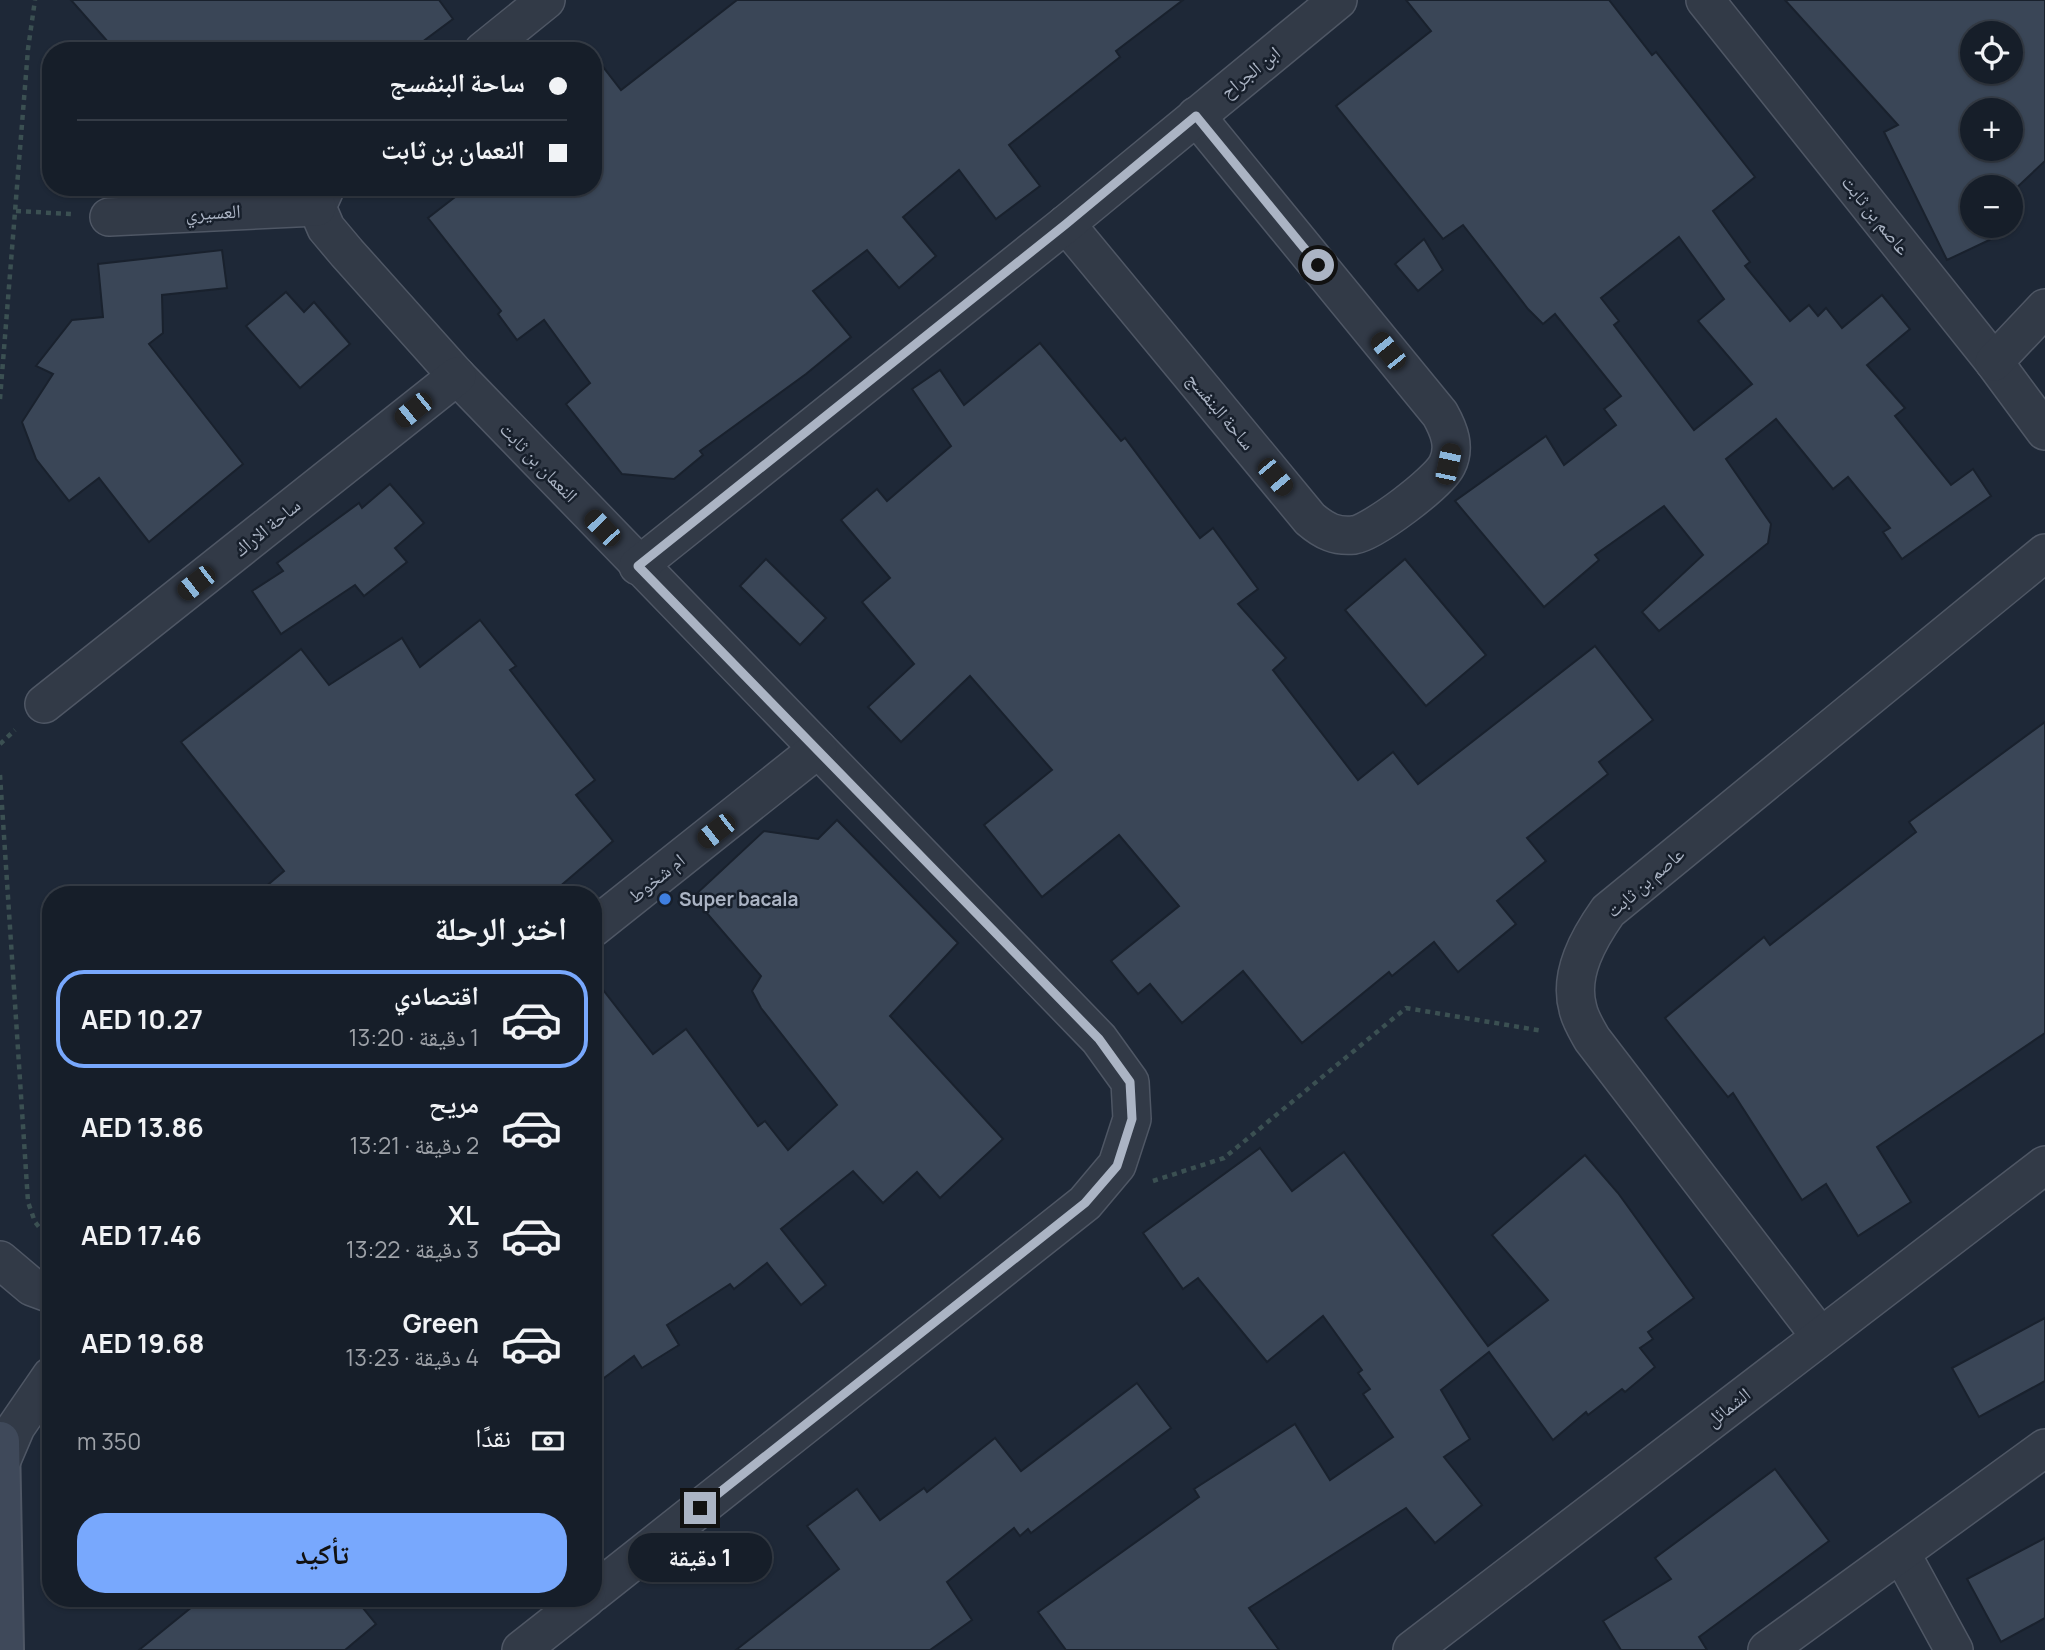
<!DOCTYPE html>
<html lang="ar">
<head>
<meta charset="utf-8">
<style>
	:root { --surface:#161e29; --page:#1f2731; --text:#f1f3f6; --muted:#9ea2a8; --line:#353c46; --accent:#78a8fd }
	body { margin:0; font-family:Manrope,"Noto Naskh Arabic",sans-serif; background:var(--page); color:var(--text); direction:rtl; height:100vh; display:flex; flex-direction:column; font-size:26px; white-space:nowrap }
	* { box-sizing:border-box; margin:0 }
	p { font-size:23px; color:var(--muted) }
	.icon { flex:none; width:38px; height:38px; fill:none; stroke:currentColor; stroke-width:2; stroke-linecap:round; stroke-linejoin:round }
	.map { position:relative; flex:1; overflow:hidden; direction:ltr }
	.drawer { position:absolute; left:42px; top:886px; width:560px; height:721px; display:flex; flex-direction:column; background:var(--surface); border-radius:28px; box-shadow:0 2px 5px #0004,0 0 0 2px var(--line); direction:rtl }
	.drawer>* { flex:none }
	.hud { position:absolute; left:42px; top:42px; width:560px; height:154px; border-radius:28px; box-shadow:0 2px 5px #0004,0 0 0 2px var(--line); direction:rtl; display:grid; align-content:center; height:154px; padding:0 35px; background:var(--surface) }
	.fabs { position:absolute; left:1960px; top:21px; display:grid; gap:14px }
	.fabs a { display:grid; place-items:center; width:63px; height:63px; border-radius:50%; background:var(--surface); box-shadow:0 2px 5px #0004,0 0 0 2px var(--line); font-size:35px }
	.end { position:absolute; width:32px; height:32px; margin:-16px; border:9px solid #abb4c4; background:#111; box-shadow:0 0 0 4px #111 }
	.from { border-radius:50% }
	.bubble { position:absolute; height:49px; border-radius:24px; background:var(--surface); box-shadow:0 2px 5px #0004,0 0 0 2px var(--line); font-size:23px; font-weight:700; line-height:49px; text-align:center; direction:rtl }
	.car { position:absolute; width:21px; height:42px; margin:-21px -10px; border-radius:9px; box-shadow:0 0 5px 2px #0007; background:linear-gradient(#222 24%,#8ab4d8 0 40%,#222 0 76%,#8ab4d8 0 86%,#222 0) }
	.hud b { display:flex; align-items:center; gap:24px; height:66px; font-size:26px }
	.hud b+b { border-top:2px solid var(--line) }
	.hud i { width:18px; height:18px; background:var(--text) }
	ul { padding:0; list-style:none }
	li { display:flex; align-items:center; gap:21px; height:98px; margin:0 14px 10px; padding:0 21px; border:4px solid transparent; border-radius:28px }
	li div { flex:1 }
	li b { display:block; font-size:26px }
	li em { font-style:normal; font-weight:700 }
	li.current { border-color:var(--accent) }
	li>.icon { width:63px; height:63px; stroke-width:1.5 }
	h2 { padding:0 35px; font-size:32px; line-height:84px }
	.pay { display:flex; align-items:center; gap:18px; height:77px; padding:0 35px; font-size:26px }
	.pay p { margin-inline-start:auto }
	.primary-button { display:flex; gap:14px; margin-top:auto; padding:14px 35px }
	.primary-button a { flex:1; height:80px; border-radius:28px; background:var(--accent); color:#111; font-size:28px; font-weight:700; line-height:80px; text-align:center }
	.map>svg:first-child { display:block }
	.building { fill:#3a4657; stroke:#19212d; stroke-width:2; fill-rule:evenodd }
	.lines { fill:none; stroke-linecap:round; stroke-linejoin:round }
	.street-casing { stroke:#4f5765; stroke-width:40 }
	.secondary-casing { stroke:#4f5765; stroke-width:42 }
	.path { stroke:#3b5052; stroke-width:4.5; stroke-dasharray:5 5; stroke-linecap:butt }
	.street { stroke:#323a47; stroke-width:37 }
	.secondary { stroke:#3f495a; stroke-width:38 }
	.route { stroke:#abb4c4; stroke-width:9 }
	.shop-dot { fill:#3f7fe0; stroke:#171f2b; stroke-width:2.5 }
	.labels { text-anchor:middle; stroke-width:5; stroke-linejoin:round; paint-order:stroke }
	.street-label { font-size:19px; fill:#abb4c4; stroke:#171f2b }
	.poi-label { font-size:19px; font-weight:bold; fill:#abb4c4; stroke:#171f2b; text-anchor:start }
</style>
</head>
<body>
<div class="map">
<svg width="2045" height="1650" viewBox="0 0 2045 1650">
	<rect width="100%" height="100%" fill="#1e2837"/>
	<!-- building -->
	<g class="building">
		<polygon points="71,0 439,0 453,19 410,51 116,51"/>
		<polygon points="737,0 1183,0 1116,51 1120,57 1009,145 1040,186 996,219 959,170 903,217 936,256 899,288 867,250 813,291 851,337 806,374 700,451 703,455 674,479 622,474 566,404 590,383 544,320 517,340 498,314 501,311 428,218 468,187 593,187 593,54 621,90"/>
		<path d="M1406,0h203l43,55 4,-3 99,125 -42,34 37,51 -5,4 45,55 19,-16 9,11 8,-8 16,20 40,-33 28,34 -43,36 38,43 -10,8 56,69 22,-16 18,27 -89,63 -19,-27 7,-4 -42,-51 -15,12 -57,-70 -50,40 45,65 -3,19 -109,88 -17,-19 61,-57 -39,-49 -69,49 4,5 -55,47 -89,-106 91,-65 18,29 52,-40 -12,-16 17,-13 -66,-82 -12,10 -15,-15 -65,-84 -20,14 -107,-133 95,-75zM1679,237l45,62 -26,22 54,63 -58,46 -80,-105 5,-4 -18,-23z"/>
		<path d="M1785,0h260v161l-34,32v-6h-39v39h23l5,9 -53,25 -63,-128 14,-7zM1972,33h39v39h-39zM1972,110h39v39h-39z"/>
		<polygon points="1424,239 1443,270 1418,291 1395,264"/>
		<polygon points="222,250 227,288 162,295 163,333 149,344 243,464 149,542 99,478 69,501 36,459 22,422 53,374 36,366 72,320 103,317 98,264"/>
		<polygon points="286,292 304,312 314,302 350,344 300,388 246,326"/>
		<polygon points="1040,343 1121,441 1125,438 1200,538 1213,528 1258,589 1238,604 1286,658 1273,670 1358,780 1393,752 1418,784 1595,646 1653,720 1599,762 1608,774 1527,838 1546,861 1497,901 1516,924 1458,972 1434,942 1392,976 1389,972 1302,1043 1243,971 1182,1023 1150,984 1138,994 1111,961 1179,906 1119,835 1042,897 984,825 1052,770 970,676 901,742 868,707 914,664 862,602 890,578 841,520 877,489 887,501 951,446 912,389 940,370 964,405"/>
		<polygon points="390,484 424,523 395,548 407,562 364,596 355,585 281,634 252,591 283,571 277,563 359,503 362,508"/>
		<polygon points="766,559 826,618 800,645 740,586"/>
		<polygon points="1405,559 1486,655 1426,706 1345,610"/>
		<polygon points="480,620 516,666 510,670 595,780 576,795 613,841 551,894 257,894 284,871 181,742 301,649 329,685 402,638 420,667"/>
		<polygon points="2045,722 2045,1033 1877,1147 1911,1202 1858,1236 1826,1184 1802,1200 1733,1093 1728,1097 1665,1018 1764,937 1770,945 1916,832 1909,822"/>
		<polygon points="837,820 958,943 890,1016 1003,1139 940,1198 917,1172 883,1203 853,1171 781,1229 826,1285 801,1305 767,1263 734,1289 730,1284 667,1325 679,1345 642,1368 634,1356 593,1386 593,977 653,1054 686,1029 758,1126 765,1121 788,1150 837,1105 761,1008 752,991 761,976 693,897 764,831 818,839"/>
		<polygon points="1260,1148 1292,1191 1344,1152 1488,1346 1548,1300 1492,1235 1585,1155 1618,1193 1694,1298 1648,1332 1653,1339 1640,1348 1655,1367 1625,1392 1622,1389 1588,1415 1586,1412 1553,1440 1489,1352 1441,1390 1470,1439 1444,1457 1482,1505 1435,1543 1406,1508 1249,1608 1279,1650 1066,1650 1038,1612 1199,1497 1194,1489 1295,1424 1330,1480 1393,1437 1363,1394 1370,1389 1358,1373 1362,1370 1323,1316 1267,1362 1198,1278 1183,1289 1143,1233"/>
		<polygon points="2045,1318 2045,1381 1979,1417 1952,1368"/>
		<polygon points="1137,1383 1171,1428 1031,1533 1028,1529 1020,1536 1014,1528 947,1582 972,1620 930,1650 736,1650 839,1569 807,1526 857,1489 880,1520 924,1488 927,1492 995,1438 1021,1471"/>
		<polygon points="1775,1469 1829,1541 1699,1637 1707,1650 1621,1650 1603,1621 1671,1579 1655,1558"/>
		<polygon points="2045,1538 2045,1618 2001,1642 1967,1579"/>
		<polygon points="203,1598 355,1598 376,1624 345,1650 139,1650"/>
	</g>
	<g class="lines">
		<defs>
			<g id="street">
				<polyline points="1705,0 1994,362 2045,431"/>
				<polyline points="483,51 546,0"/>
				<polyline points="326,187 317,207 326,228 347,253 457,376 1099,1039 1130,1082 1132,1119 1117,1165 1085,1203 593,1593"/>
				<polyline points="109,217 317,207"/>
				<path d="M1066,224l244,295c14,12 26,18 44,16 19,-3 84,-52 93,-70 9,-18 2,-35 -7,-51l-244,-298"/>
				<polyline points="1994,362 2045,308"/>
				<polyline points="638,566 1066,224 1338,0"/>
				<polyline points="44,704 457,376"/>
				<polyline points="593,928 818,749"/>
				<polyline points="0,1260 32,1287 51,1294"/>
				<path d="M1820,1336l-228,-297c-5,-9 -12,-20 -14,-30 -10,-35 11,-71 30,-98l437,-358"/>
				<polyline points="1,1462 16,1427 51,1376"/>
				<polyline points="1901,1553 1954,1650"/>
				<polyline points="521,1650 587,1598"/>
				<polyline points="1412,1650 2045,1165"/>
				<polyline points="1767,1650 2045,1448"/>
			</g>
			<polyline id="secondary" points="0,1441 4,1650"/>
		</defs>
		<!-- street casing -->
		<use href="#street" class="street-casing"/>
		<!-- secondary casing -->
		<use href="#secondary" class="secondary-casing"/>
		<!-- path -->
		<g class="path">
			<polyline points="16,211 71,214"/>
			<polyline points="0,399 28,49 35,0"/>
			<polyline points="0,744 15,730"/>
			<polyline points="0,775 28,1202 35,1222 51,1242"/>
			<polyline points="1153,1181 1224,1158 1406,1008 1543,1031"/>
		</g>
		<!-- street -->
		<use href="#street" class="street"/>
		<!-- secondary -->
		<use href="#secondary" class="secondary"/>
	</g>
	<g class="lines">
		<!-- route -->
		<polyline class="route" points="700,1508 1085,1203 1117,1166 1132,1119 1130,1082 1099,1039 638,566 1066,224 1196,116 1318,265"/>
	</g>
	<!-- markers -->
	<circle class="shop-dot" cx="665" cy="899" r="7"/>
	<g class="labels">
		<!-- street labels -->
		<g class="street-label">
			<text transform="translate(1250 72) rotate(-39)" y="7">ابن الجراح</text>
			<text transform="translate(213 212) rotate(-3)" y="7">العسيري</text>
			<text transform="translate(1876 215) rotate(51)" y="7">عاصم بن ثابت</text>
			<text transform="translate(1221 411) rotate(50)" y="7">ساحة البنفسج</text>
			<text transform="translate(539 462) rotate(46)" y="7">النعمان بن ثابت</text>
			<text transform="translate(267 527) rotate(-39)" y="7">ساحة الاراك</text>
			<text transform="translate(656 878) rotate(-39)" y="7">ام شخوط</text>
			<text transform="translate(1645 882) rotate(-41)" y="7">عاصم بن ثابت</text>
			<text transform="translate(1728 1407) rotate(-38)" y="7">الشمائل</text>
		</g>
		<!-- poi labels -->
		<g class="poi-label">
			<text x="679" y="906">Super bacala</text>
		</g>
	</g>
</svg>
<div class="fabs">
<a><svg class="icon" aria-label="locate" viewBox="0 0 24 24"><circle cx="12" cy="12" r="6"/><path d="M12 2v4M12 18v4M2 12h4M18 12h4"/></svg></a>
<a>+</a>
<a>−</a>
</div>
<i class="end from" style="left:1318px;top:265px"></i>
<i class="end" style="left:700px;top:1508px"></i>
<div class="bubble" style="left:628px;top:1533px;width:144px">1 دقيقة</div>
<i class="car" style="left:1388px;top:351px;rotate:321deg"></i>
<i class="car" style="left:413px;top:410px;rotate:231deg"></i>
<i class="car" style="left:1448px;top:464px;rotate:12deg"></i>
<i class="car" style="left:1275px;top:477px;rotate:140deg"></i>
<i class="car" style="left:602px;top:528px;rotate:316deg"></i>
<i class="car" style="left:196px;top:583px;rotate:232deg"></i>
<i class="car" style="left:716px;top:831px;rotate:232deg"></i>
<div class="hud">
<b><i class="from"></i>ساحة البنفسج</b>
<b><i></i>النعمان بن ثابت</b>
</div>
<section class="drawer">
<h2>اختر الرحلة</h2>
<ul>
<li class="current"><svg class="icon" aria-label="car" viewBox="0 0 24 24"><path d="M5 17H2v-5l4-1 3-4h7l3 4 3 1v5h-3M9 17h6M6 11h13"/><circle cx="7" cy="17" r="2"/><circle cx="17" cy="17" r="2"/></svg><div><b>اقتصادي</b><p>1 دقيقة · 13:20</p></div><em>AED 10.27</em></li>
<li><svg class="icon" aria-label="car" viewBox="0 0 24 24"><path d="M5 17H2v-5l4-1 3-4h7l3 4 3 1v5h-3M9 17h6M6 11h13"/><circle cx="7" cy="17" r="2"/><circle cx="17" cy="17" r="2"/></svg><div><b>مريح</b><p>2 دقيقة · 13:21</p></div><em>AED 13.86</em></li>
<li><svg class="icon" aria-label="car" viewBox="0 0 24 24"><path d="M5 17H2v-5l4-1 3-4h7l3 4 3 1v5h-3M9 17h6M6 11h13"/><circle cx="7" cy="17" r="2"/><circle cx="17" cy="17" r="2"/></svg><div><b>XL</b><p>3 دقيقة · 13:22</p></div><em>AED 17.46</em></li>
<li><svg class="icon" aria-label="car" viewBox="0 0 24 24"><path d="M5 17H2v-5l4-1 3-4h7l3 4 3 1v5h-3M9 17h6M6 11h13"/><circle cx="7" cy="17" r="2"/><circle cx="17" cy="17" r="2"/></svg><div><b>Green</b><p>4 دقيقة · 13:23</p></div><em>AED 19.68</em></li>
</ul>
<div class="pay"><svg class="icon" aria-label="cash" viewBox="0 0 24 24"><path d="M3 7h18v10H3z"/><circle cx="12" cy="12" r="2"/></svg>نقدًا<p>350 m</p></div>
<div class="primary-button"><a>تأكيد</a></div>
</section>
</div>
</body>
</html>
